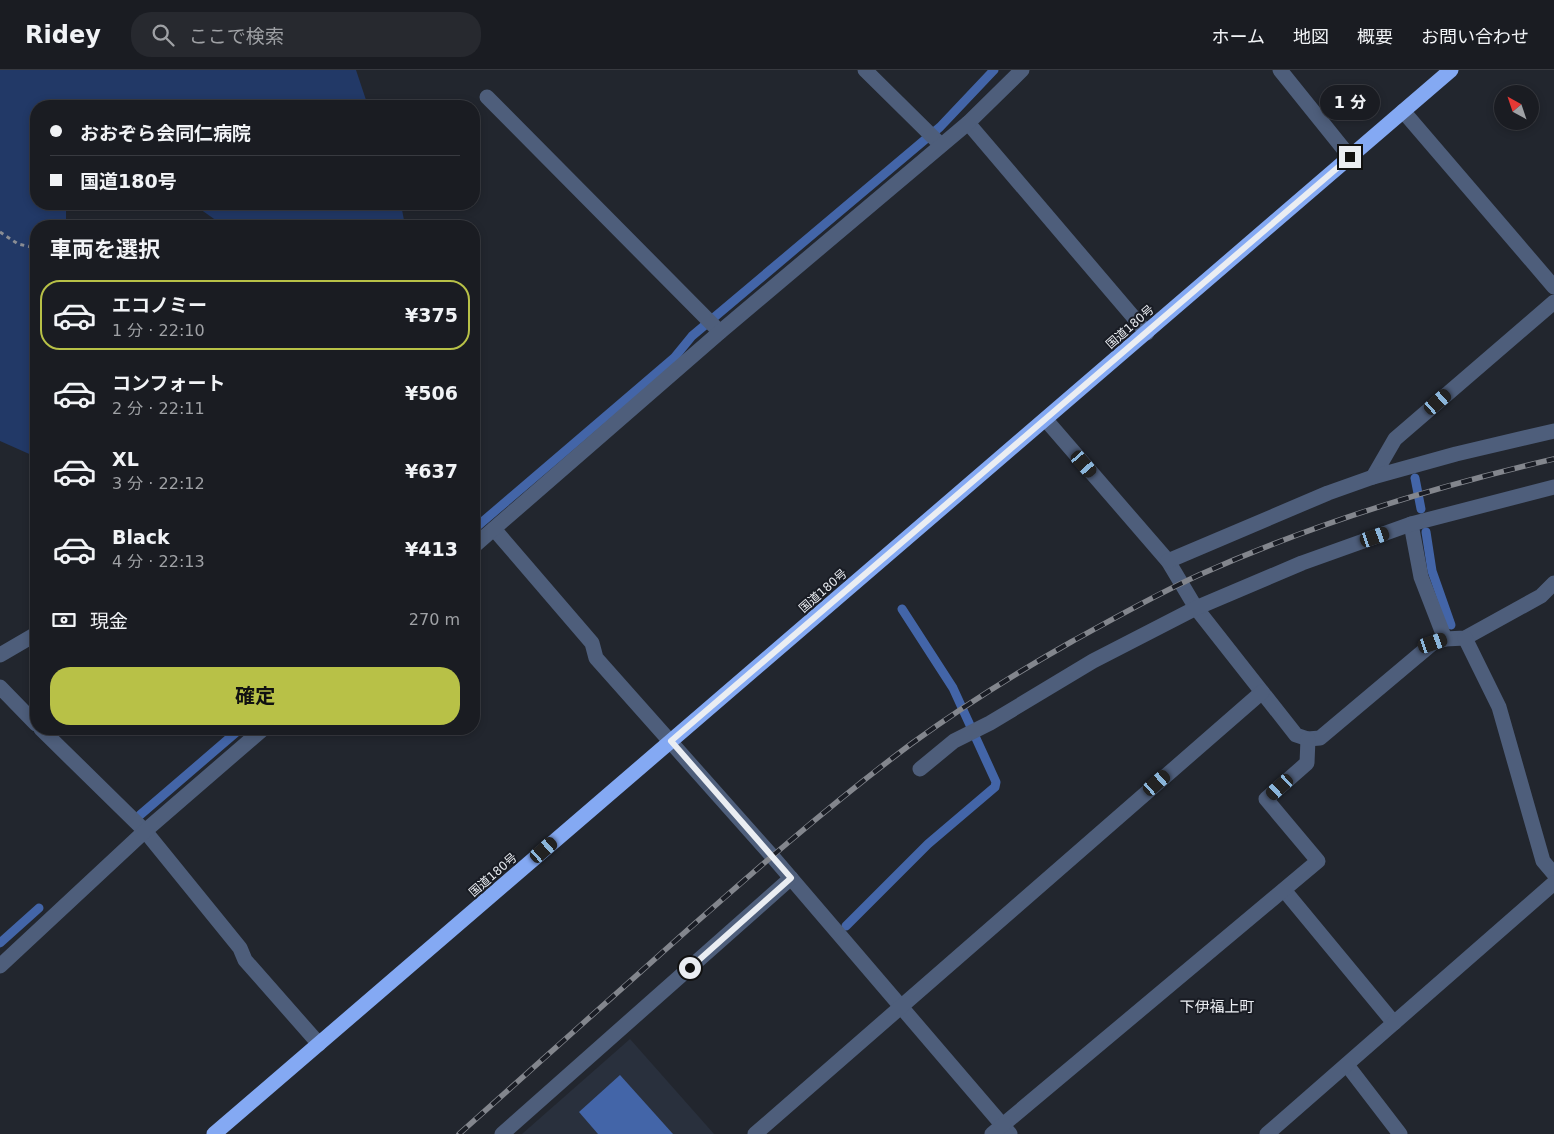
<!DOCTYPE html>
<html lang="ja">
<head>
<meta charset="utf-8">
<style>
	:root { --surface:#1a1c22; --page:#27292f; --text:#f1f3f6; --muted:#9fa1a5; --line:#383a40; --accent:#b8c147 }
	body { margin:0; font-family:"DejaVu Sans","Noto Sans JP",sans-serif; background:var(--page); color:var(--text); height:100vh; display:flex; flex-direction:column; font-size:19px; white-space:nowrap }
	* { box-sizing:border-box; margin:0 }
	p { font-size:16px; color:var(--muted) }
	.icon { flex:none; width:28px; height:28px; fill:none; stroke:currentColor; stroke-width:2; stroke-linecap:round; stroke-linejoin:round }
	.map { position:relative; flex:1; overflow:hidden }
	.panel { position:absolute; left:30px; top:150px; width:450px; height:515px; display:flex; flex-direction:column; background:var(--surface); border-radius:20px; box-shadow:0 2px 8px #0003,0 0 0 1px var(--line) }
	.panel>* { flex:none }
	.banner { position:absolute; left:30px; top:30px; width:450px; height:110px; border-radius:20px; box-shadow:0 2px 8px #0003,0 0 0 1px var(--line); display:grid; align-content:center; height:110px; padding:0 20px; background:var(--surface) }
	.needle { width:32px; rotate:320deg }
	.controls { position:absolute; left:1494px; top:15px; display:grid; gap:10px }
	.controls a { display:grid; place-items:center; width:45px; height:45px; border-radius:50%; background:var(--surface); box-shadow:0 2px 8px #0003,0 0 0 1px var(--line); font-size:25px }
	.end { position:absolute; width:22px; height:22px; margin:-11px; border:6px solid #eaedf2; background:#111; box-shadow:0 0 0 2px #111 }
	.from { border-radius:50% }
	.bubble { position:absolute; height:35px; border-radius:18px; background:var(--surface); box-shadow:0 2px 8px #0003,0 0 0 1px var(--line); font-size:16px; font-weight:700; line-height:35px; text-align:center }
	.car { position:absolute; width:15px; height:30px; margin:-15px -8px; border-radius:6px; box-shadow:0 0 4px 1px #0007; background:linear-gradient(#222 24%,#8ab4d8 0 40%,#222 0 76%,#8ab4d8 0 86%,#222 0) }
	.banner b { display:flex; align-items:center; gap:18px; height:48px; font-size:19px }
	.banner b+b { border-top:1px solid var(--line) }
	.banner i { width:12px; height:12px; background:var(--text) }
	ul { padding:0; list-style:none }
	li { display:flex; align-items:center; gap:15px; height:70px; margin:0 10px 8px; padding:0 10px; border:2px solid transparent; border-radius:20px }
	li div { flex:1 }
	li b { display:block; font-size:19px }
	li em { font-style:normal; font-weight:700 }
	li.current { border-color:var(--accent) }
	li>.icon { width:45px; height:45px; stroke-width:1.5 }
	h2 { padding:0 20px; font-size:22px; line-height:60px }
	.pay { display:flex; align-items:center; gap:12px; height:55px; padding:0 20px; font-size:19px }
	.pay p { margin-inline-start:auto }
	.button { display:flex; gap:10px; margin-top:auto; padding:10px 20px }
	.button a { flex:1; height:58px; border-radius:20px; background:var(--accent); color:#111; font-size:20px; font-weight:700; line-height:58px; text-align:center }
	header { display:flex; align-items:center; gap:30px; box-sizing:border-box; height:70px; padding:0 25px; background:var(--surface); border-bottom:1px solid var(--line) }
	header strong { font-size:24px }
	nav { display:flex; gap:28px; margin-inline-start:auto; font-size:18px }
	.search { width:350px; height:45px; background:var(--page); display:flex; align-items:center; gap:12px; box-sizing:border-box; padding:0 18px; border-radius:20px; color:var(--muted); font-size:19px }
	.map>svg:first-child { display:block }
	.built { fill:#29303d }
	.green { fill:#223967 }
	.water { fill:#4365a8 }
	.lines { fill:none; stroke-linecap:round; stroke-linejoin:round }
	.stream { stroke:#4365a8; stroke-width:9 }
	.path { stroke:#8a8d94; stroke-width:3; stroke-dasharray:4 4; stroke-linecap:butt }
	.minor { stroke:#4e5e7b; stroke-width:15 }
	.highway { stroke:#84a9f3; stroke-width:15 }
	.rail-casing { stroke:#83868d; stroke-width:5.5 }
	.rail { stroke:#191c24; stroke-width:4; stroke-dasharray:11; stroke-linecap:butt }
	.route { stroke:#eaedf2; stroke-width:6 }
	.labels { text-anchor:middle; stroke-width:4; stroke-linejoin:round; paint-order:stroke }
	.street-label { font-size:12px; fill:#eaedf2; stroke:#191c24 }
	.quarter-label { font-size:15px; fill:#eaedf2; stroke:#191c24 }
</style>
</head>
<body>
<header>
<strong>Ridey</strong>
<div class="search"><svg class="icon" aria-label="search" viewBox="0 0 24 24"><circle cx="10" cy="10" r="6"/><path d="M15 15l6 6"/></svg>ここで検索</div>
<nav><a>ホーム</a><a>地図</a><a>概要</a><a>お問い合わせ</a></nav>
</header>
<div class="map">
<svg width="1554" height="1064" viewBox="0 0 1554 1064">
	<rect width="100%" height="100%" fill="#22262e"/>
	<!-- built -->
	<polygon class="built" points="630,969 714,1064 522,1064"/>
	<!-- green -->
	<g class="green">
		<polygon points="0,0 356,0 368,36 36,36 36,134 66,134 66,150 71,156 36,156 36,387 0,371"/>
		<polygon points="193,134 401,134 405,156 224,156"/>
	</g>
	<!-- water -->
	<polygon class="water" points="620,1005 673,1064 598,1064 579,1042"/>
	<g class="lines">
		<!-- stream -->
		<g class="stream">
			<polyline points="1415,408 1421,439"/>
			<polyline points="474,459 674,288 692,266 940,57 994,0"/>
			<polyline points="1426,462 1432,501 1451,555"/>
			<polyline points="140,745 240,659"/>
			<polyline points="846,856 928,774 995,717 996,712 953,618 902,539"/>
			<polyline points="0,873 39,838"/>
		</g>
		<!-- path -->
		<polyline class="path" points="0,162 18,174 36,178"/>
		<!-- minor -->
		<g class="minor">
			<polyline points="865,0 941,75"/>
			<polyline points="1280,0 1350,87"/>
			<polyline points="487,27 720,262"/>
			<polyline points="1403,41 1554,217"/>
			<polyline points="968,53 1147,263"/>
			<polyline points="1046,350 1168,491 1196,538 1296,665 1308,669 1320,668 1433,573 1445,569 1465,568 1541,526 1554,513"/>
			<polyline points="1373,407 1395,369 1554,232"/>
			<polyline points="1411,454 1421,507 1445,569"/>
			<polyline points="494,459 592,573 596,588 772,786 1010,1064"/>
			<polyline points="474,476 720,262 968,53 1022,0"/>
			<polyline points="1168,491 1328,423 1373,407 1456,384 1554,361"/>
			<polyline points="1465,568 1499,637 1543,791 1554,804"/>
			<polyline points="0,585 36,564"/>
			<polyline points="0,617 36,654"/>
			<polyline points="41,659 145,761 240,878 245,890 319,974"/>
			<polyline points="920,699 954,671 990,653 1093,591 1196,538 1302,493 1411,454 1554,417"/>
			<polyline points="1284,820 1394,953"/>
			<polyline points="0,896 145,761 263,659"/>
			<polyline points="1347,995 1400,1064"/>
			<polyline points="502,1064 791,808"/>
			<polyline points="755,1064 1262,622"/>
			<polyline points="992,1064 1318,791 1266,729 1307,693 1308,669"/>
			<polyline points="1267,1064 1554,813"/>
		</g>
		<!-- highway -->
		<polyline class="highway" points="214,1064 1451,0"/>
		<defs>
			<path id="rail" d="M459,1064c72,-64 143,-128 215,-192 77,-68 154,-136 237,-198 51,-37 105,-71 160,-102 42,-23 84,-47 128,-67 114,-51 234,-88 355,-116"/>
		</defs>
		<!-- rail casing -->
		<use href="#rail" class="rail-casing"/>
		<!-- rail -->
		<use href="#rail" class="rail"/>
	</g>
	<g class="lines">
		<!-- route -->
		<polyline class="route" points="690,898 791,808 671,671 1350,87"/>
	</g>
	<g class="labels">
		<!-- street labels -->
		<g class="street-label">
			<text transform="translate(1130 257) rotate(-41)" y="4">国道180号</text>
			<text transform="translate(823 521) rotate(-41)" y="4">国道180号</text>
			<text transform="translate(493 805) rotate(-41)" y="4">国道180号</text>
		</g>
		<!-- quarter labels -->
		<g class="quarter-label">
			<text x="1217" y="942">下伊福上町</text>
		</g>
	</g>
</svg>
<div class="controls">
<a><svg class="needle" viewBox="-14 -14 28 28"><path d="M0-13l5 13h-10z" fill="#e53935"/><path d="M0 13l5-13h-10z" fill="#9fa1a5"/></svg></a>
</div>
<i class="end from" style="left:690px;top:898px"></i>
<i class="end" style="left:1350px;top:87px"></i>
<div class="bubble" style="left:1320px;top:15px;width:60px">1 分</div>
<i class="car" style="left:1438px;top:332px;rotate:49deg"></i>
<i class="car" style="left:1084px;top:394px;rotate:139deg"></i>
<i class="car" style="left:1375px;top:467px;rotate:71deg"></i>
<i class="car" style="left:1433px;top:573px;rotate:71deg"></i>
<i class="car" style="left:1157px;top:713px;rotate:49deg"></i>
<i class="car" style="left:1280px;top:717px;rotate:228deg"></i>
<i class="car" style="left:544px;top:780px;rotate:49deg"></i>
<div class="banner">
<b><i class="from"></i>おおぞら会同仁病院</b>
<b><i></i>国道180号</b>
</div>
<section class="panel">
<h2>車両を選択</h2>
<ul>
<li class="current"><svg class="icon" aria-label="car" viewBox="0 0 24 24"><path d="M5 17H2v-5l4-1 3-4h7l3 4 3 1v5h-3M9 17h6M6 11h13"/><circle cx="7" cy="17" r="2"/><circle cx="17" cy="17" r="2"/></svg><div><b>エコノミー</b><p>1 分 · 22:10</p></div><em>¥375</em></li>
<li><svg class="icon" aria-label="car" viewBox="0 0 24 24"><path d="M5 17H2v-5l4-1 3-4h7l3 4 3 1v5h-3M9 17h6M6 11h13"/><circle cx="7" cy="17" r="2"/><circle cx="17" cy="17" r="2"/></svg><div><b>コンフォート</b><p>2 分 · 22:11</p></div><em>¥506</em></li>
<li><svg class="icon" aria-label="car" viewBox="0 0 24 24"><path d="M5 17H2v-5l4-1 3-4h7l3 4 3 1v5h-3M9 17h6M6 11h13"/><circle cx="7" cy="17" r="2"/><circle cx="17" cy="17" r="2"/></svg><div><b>XL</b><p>3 分 · 22:12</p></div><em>¥637</em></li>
<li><svg class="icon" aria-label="car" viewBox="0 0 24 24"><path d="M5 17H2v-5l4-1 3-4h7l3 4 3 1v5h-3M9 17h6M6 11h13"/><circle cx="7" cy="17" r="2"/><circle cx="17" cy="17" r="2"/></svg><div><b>Black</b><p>4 分 · 22:13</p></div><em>¥413</em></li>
</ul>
<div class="pay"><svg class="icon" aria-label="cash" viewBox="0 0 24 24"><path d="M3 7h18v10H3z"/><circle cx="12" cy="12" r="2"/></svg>現金<p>270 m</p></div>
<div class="button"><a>確定</a></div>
</section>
</div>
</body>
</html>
